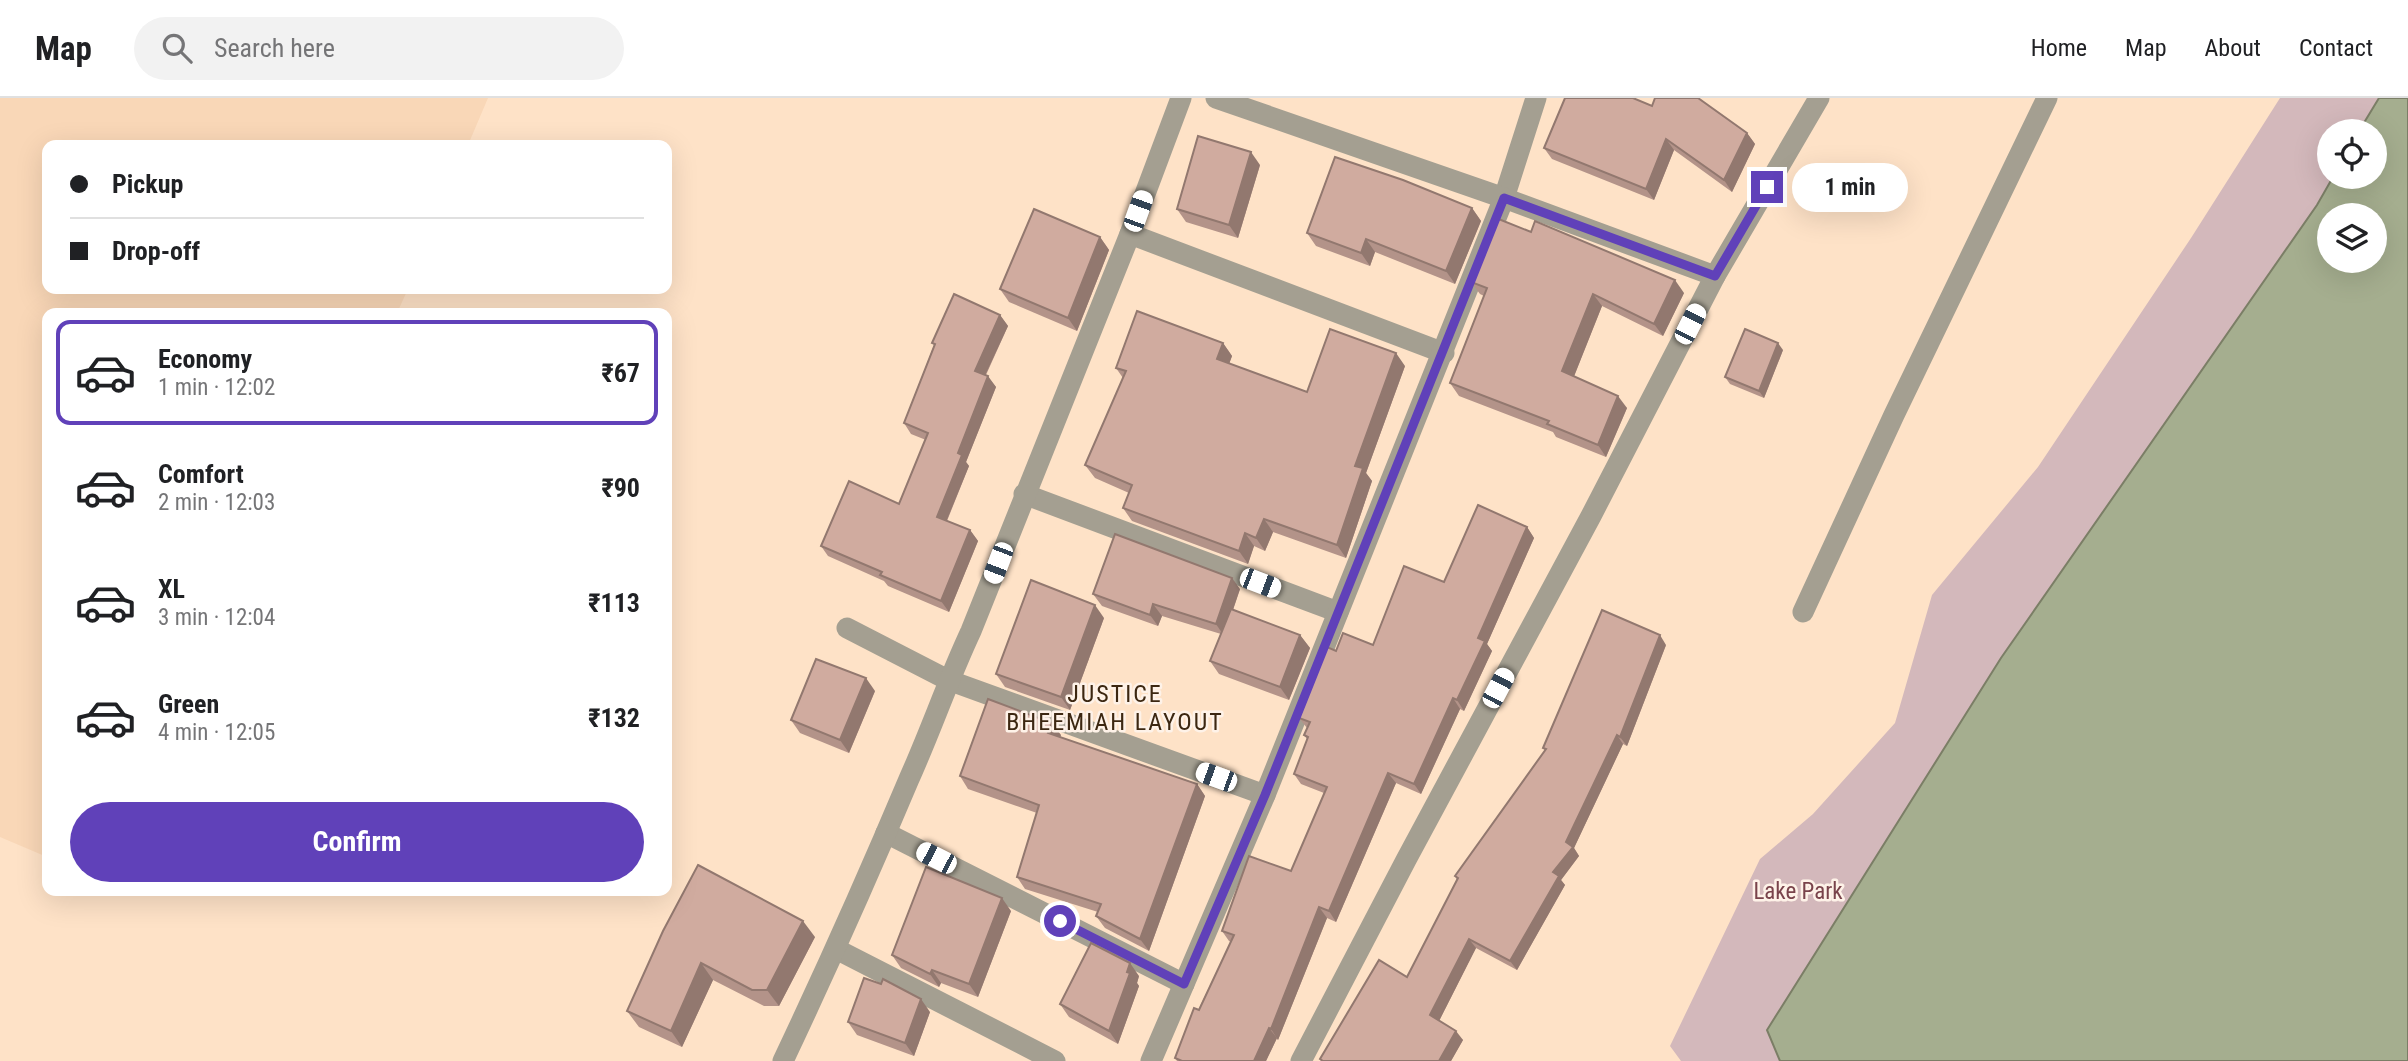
<!DOCTYPE html>
<html lang="en">
<head>
<meta charset="utf-8">
<style>
	:root { --surface:#fff; --page:#f2f2f2; --text:#202124; --muted:#757577; --line:#e0e0e0; --accent:#6041b9 }
	body { margin:0; font-family:"Roboto Condensed",sans-serif; background:var(--page); color:var(--text); height:100vh; display:flex; flex-direction:column; font-size:26px; white-space:nowrap }
	* { box-sizing:border-box; margin:0 }
	p { font-size:23px; color:var(--muted) }
	.icon { flex:none; width:38px; height:38px; fill:none; stroke:currentColor; stroke-width:2; stroke-linecap:round; stroke-linejoin:round }
	.map { position:relative; flex:1; overflow:hidden }
	.details { position:absolute; left:42px; top:210px; width:630px; height:588px; display:flex; flex-direction:column; background:var(--surface); border-radius:14px; box-shadow:0 7px 28px #0002 }
	.details>* { flex:none }
	.hud { position:absolute; left:42px; top:42px; width:630px; height:154px; border-radius:14px; box-shadow:0 7px 28px #0002; display:grid; align-content:center; height:154px; padding:0 28px; background:var(--surface) }
	.controls { position:absolute; left:2317px; top:21px; display:grid; gap:14px }
	.controls a { display:grid; place-items:center; width:70px; height:70px; border-radius:50%; background:var(--surface); box-shadow:0 7px 28px #0002; font-size:35px }
	.end { position:absolute; width:32px; height:32px; margin:-16px; border:9px solid #6041b9; background:#fff; box-shadow:0 0 0 4px #fff }
	.from { border-radius:50% }
	.bubble { position:absolute; height:49px; border-radius:24px; background:var(--surface); box-shadow:0 7px 28px #0002; font-size:23px; font-weight:700; line-height:49px; text-align:center }
	.car { position:absolute; width:21px; height:42px; margin:-21px -10px; border-radius:9px; box-shadow:0 0 5px 2px #0007; background:linear-gradient(#fff 24%,#345 0 40%,#fff 0 76%,#345 0 86%,#fff 0) }
	.hud b { display:flex; align-items:center; gap:24px; height:66px; font-size:26px }
	.hud b+b { border-top:2px solid var(--line) }
	.hud i { width:18px; height:18px; background:var(--text) }
	ul { padding:12px 0 0; list-style:none }
	li { display:flex; align-items:center; gap:21px; height:105px; margin:0 14px 10px; padding:0 14px; border:4px solid transparent; border-radius:14px }
	li div { flex:1 }
	li b { display:block; font-size:26px }
	li em { font-style:normal; font-weight:700 }
	li.on { border-color:var(--accent) }
	li>.icon { width:63px; height:63px; stroke-width:1.5 }
	.action { display:flex; gap:14px; margin-top:auto; padding:14px 28px }
	.action a { flex:1; height:80px; border-radius:42px; background:var(--accent); color:#fff; font-size:28px; font-weight:700; line-height:80px; text-align:center }
	header { display:flex; align-items:center; gap:42px; box-sizing:border-box; height:98px; padding:0 35px; background:var(--surface); border-bottom:2px solid var(--line) }
	header strong { font-size:33px }
	nav { display:flex; gap:38px; margin-inline-start:auto; font-size:24px }
	.search { width:490px; height:63px; background:var(--page); display:flex; align-items:center; gap:18px; box-sizing:border-box; padding:0 24px; border-radius:38px; color:var(--muted); font-size:26px }
	.map>svg:first-child { display:block }
	.built { fill:#f9d7b7 }
	.green { fill:#d3b8bb }
	.water { fill:#a5ae8f; stroke:#7b7e66; stroke-width:2; fill-rule:evenodd }
	.lines { fill:none; stroke-linecap:round; stroke-linejoin:round }
	.minor { stroke:#a49f91; stroke-width:21 }
	.tertiary { stroke:#a49f91; stroke-width:21 }
	.wall { fill:#b39389 }
	.shaded-wall { fill:#92786f }
	.building { fill:#d0ab9f; stroke:#92786f; stroke-width:2 }
	.route { stroke:#6041b9; stroke-width:9 }
	.labels { text-anchor:middle; stroke-width:5; stroke-linejoin:round; paint-order:stroke }
	.park-label { font-size:23px; fill:#79434b; stroke:#fef2e8 }
	.neighbourhood-label { font-size:24px; letter-spacing:2px; fill:#3c2711; stroke:#fef2e8 }
</style>
</head>
<body>
<header>
<strong>Map</strong>
<div class="search"><svg class="icon" aria-label="search" viewBox="0 0 24 24"><circle cx="10" cy="10" r="6"/><path d="M15 15l6 6"/></svg>Search here</div>
<nav><a>Home</a><a>Map</a><a>About</a><a>Contact</a></nav>
</header>
<div class="map">
<svg width="2408" height="963" viewBox="0 0 2408 963">
	<rect width="100%" height="100%" fill="#fee2c7"/>
	<!-- built -->
	<polygon class="built" points="0,0 488,0 468,47 47,47 47,191 408,191 397,215 47,215 47,759 0,739"/>
	<!-- green -->
	<polygon class="green" points="2280,0 2379,0 2359,33 2329,33 2329,79 2333,79 2317,107 2001,560 1767,932 1780,963 1681,963 1670,948 1760,761 1813,716 1895,625 1932,497 2038,369 2191,140"/>
	<!-- water -->
	<path class="water" d="M2379,0h29v963h-628l-13,-31 234,-372 316,-453 16,-28h42v-46h-16zM2329,117h46v46h-46z"/>
	<g class="lines">
		<!-- minor -->
		<g class="minor">
			<polyline points="1536,0 1504,100 1715,178"/>
			<polyline points="1130,136 1444,255"/>
			<polyline points="1024,396 1338,514"/>
			<polyline points="1803,514 1894,317 2047,0"/>
			<polyline points="847,530 948,582 1265,697"/>
			<polyline points="886,735 1184,886"/>
			<polyline points="836,851 1055,963"/>
			<path d="M783,963c44,-93 86,-187 126,-282 22,-49 39,-99 62,-148l159,-397 51,-136"/>
			<polyline points="1301,963 1406,762 1591,418 1715,178 1819,0"/>
		</g>
		<!-- tertiary -->
		<polyline class="tertiary" points="1151,963 1265,697 1504,100 1216,0"/>
	</g>
	<!-- wall -->
	<g class="wall">
		<polygon points="1652,8 1747,35 1755,46 1732,94 1674,52 1654,102 1552,61 1544,50"/>
		<polygon points="1260,67 1238,140 1186,124 1177,111"/>
		<polygon points="1472,110 1481,123 1455,186 1375,154 1370,168 1316,148 1307,135"/>
		<polygon points="1100,139 1109,152 1077,233 1009,204 1000,191"/>
		<polygon points="1471,184 1684,195 1663,238 1602,208 1574,278 1627,310 1606,359 1556,339 1553,334 1459,298 1450,285 1484,198 1480,196"/>
		<polygon points="1000,217 1008,228 986,277 996,289 966,364 969,368 947,423 970,432 978,443 949,514 888,488 884,483 828,458 821,448 899,406 926,342 911,336 904,325 934,247 932,245"/>
		<polygon points="1223,245 1232,258 1229,266 1307,294 1405,268 1366,375 1372,383 1346,460 1273,434 1265,453 1254,448 1248,466 1132,423 1123,410 1129,395 1095,380 1085,367 1123,280 1116,270"/>
		<polygon points="1783,252 1764,300 1730,286 1725,279"/>
		<polygon points="1527,429 1534,440 1487,546 1492,553 1464,613 1460,611 1421,696 1396,685 1336,824 1327,820 1278,942 1277,940 1266,963 1177,963 1175,960 1231,844 1229,843 1222,833 1291,773 1324,695 1301,686 1294,676 1307,641 1304,637 1307,630 1299,620 1336,553 1373,547 1444,484"/>
		<polygon points="1240,491 1233,512 1300,537 1310,550 1289,602 1219,576 1210,563 1221,536 1162,518 1158,528 1102,508 1093,496"/>
		<polygon points="1104,520 1070,612 1005,589 996,576"/>
		<polygon points="1666,547 1627,648 1623,646 1574,750 1579,758 1561,782 1565,787 1517,872 1476,850 1439,923 1463,942 1451,963 1321,963 1320,961 1407,879 1457,782 1455,778 1545,653 1543,650"/>
		<polygon points="875,593 849,655 800,635 791,622"/>
		<polygon points="1061,637 1060,639 1197,686 1205,698 1149,853 1105,830 1096,818 1098,814 1025,791 1017,779 1037,715 968,691 960,678"/>
		<polygon points="1011,813 978,899 941,885 939,889 901,870 892,857"/>
		<polygon points="663,833 815,839 779,908 764,908 713,882 682,949 639,929 627,913"/>
		<polygon points="1139,878 1137,885 1139,888 1118,946 1069,919 1060,906"/>
		<polygon points="930,914 914,958 857,937 848,924"/>
	</g>
	<!-- shaded-wall -->
	<g class="shaded-wall">
		<polygon points="1747,35 1755,46 1732,94 1724,82"/>
		<polygon points="1666,41 1674,52 1654,102 1646,91"/>
		<polygon points="1251,54 1260,67 1238,140 1229,127"/>
		<polygon points="1472,110 1481,123 1455,186 1446,173"/>
		<polygon points="1100,139 1109,152 1077,233 1068,220"/>
		<polygon points="1366,141 1375,154 1370,168 1361,155"/>
		<polygon points="1675,182 1684,195 1663,238 1654,226"/>
		<polygon points="1593,196 1602,208 1571,286 1562,273"/>
		<polygon points="1000,217 1008,228 982,284 975,273"/>
		<polygon points="1223,245 1232,258 1226,274 1217,261"/>
		<polygon points="1778,245 1783,252 1764,300 1759,293"/>
		<polygon points="1396,255 1405,268 1366,375 1372,383 1346,460 1337,447 1355,368"/>
		<polygon points="988,278 996,289 966,364 969,368 944,429 937,419 958,355"/>
		<polygon points="1618,298 1627,310 1606,359 1598,347"/>
		<polygon points="1264,421 1273,434 1265,453 1256,440"/>
		<polygon points="1527,429 1534,440 1487,546 1492,553 1464,613 1457,602 1478,540"/>
		<polygon points="970,432 978,443 949,514 941,503"/>
		<polygon points="1245,435 1254,448 1248,466 1239,453"/>
		<polygon points="1232,480 1240,491 1224,538 1216,526"/>
		<polygon points="1153,506 1162,518 1158,528 1150,517"/>
		<polygon points="1095,507 1104,520 1070,612 1061,599"/>
		<polygon points="1300,537 1310,550 1289,602 1280,589"/>
		<polygon points="1660,537 1666,547 1627,648 1620,639"/>
		<polygon points="866,580 875,593 849,655 840,642"/>
		<polygon points="1453,600 1460,611 1421,696 1414,686"/>
		<polygon points="1052,625 1061,637 1057,647 1048,635"/>
		<polygon points="1617,637 1623,646 1574,750 1579,758 1561,782 1565,787 1517,872 1510,863 1553,774 1566,744"/>
		<polygon points="1388,675 1396,685 1336,824 1329,813"/>
		<polygon points="1197,686 1205,698 1149,853 1140,841"/>
		<polygon points="1002,800 1011,813 978,899 969,886"/>
		<polygon points="1319,809 1327,820 1278,942 1271,931"/>
		<polygon points="803,823 815,839 779,908 767,892"/>
		<polygon points="1469,841 1476,850 1437,927 1430,917"/>
		<polygon points="701,865 713,882 682,949 671,933"/>
		<polygon points="1130,865 1139,878 1137,885 1139,888 1118,946 1109,933"/>
		<polygon points="932,872 941,885 939,889 930,876"/>
		<polygon points="921,901 930,914 914,958 905,945"/>
		<polygon points="1269,930 1277,940 1266,963 1254,963"/>
		<polygon points="1456,933 1463,942 1451,963 1439,963"/>
	</g>
	<!-- building -->
	<g class="building">
		<polygon points="1565,0 1633,0 1652,8 1655,0 1698,0 1747,35 1724,82 1666,41 1646,91 1544,50"/>
		<polygon points="1198,38 1251,54 1229,127 1177,111"/>
		<polygon points="1335,59 1403,82 1472,110 1446,173 1366,141 1361,155 1307,135"/>
		<polygon points="1034,111 1100,139 1068,220 1000,191"/>
		<polygon points="1496,120 1531,134 1535,123 1675,182 1654,226 1593,196 1562,273 1618,298 1598,347 1547,326 1549,323 1450,285 1487,190 1471,184"/>
		<polygon points="954,196 1000,217 975,273 988,278 958,355 962,357 937,419 970,432 941,503 880,477 882,474 821,448 849,383 899,406 928,335 904,325 935,246 932,245"/>
		<polygon points="1137,213 1223,245 1217,261 1307,294 1330,231 1396,255 1355,368 1363,370 1337,447 1264,421 1256,440 1245,435 1239,453 1123,410 1132,387 1085,367 1126,273 1116,270"/>
		<polygon points="1745,231 1778,245 1759,293 1725,279"/>
		<polygon points="1478,407 1527,429 1478,540 1485,543 1457,602 1453,600 1414,686 1388,675 1329,813 1319,809 1271,931 1269,930 1254,963 1182,963 1175,960 1194,910 1199,912 1234,837 1222,833 1249,758 1291,773 1327,689 1294,676 1308,639 1304,637 1310,624 1299,620 1327,549 1336,553 1343,535 1373,547 1404,468 1444,484"/>
		<polygon points="1115,436 1232,480 1216,526 1153,506 1150,517 1093,496"/>
		<polygon points="1031,482 1095,507 1061,599 996,576"/>
		<polygon points="1231,511 1300,537 1280,589 1210,563"/>
		<polygon points="1602,512 1660,537 1620,639 1617,637 1566,744 1573,749 1553,774 1559,778 1510,863 1469,841 1430,917 1456,933 1439,963 1323,963 1320,961 1379,862 1407,879 1458,780 1455,778 1546,651 1543,650"/>
		<polygon points="816,561 866,580 840,642 791,622"/>
		<polygon points="988,601 1052,625 1048,635 1197,686 1140,841 1096,818 1101,806 1017,779 1039,707 960,678"/>
		<polygon points="698,767 803,823 767,892 752,892 701,865 671,933 627,913 663,833"/>
		<polygon points="926,769 1002,800 969,886 932,872 930,876 892,857"/>
		<polygon points="1091,845 1130,865 1127,874 1130,875 1109,933 1060,906"/>
		<polygon points="864,880 881,886 883,881 921,901 905,945 848,924"/>
	</g>
	<g class="lines">
		<!-- route -->
		<polyline class="route" points="1060,823 1184,886 1265,697 1504,100 1715,178 1767,89"/>
	</g>
	<g class="labels">
		<!-- park labels -->
		<g class="park-label">
			<text x="1798" y="801">Lake Park</text>
		</g>
		<!-- neighbourhood labels -->
		<g class="neighbourhood-label">
			<text x="1115" y="604">JUSTICE<tspan x="1115" dy="28">BHEEMIAH LAYOUT</tspan></text>
		</g>
	</g>
</svg>
<div class="controls">
<a><svg class="icon" aria-label="locate" viewBox="0 0 24 24"><circle cx="12" cy="12" r="6"/><path d="M12 2v4M12 18v4M2 12h4M18 12h4"/></svg></a>
<a><svg class="icon" aria-label="layers" viewBox="0 0 24 24"><path d="M12 4l9 5-9 5-9-5zM3 14l9 5 9-5"/></svg></a>
</div>
<i class="end from" style="left:1060px;top:823px"></i>
<i class="end" style="left:1767px;top:89px"></i>
<div class="bubble" style="left:1792px;top:65px;width:116px">1 min</div>
<i class="car" style="left:1138px;top:113px;rotate:20deg"></i>
<i class="car" style="left:1690px;top:226px;rotate:27deg"></i>
<i class="car" style="left:998px;top:465px;rotate:201deg"></i>
<i class="car" style="left:1260px;top:485px;rotate:111deg"></i>
<i class="car" style="left:1498px;top:590px;rotate:28deg"></i>
<i class="car" style="left:1216px;top:679px;rotate:290deg"></i>
<i class="car" style="left:936px;top:760px;rotate:297deg"></i>
<div class="hud">
<b><i class="from"></i>Pickup</b>
<b><i></i>Drop-off</b>
</div>
<section class="details">
<ul>
<li class="on"><svg class="icon" aria-label="car" viewBox="0 0 24 24"><path d="M5 17H2v-5l4-1 3-4h7l3 4 3 1v5h-3M9 17h6M6 11h13"/><circle cx="7" cy="17" r="2"/><circle cx="17" cy="17" r="2"/></svg><div><b>Economy</b><p>1 min · 12:02</p></div><em>₹67</em></li>
<li><svg class="icon" aria-label="car" viewBox="0 0 24 24"><path d="M5 17H2v-5l4-1 3-4h7l3 4 3 1v5h-3M9 17h6M6 11h13"/><circle cx="7" cy="17" r="2"/><circle cx="17" cy="17" r="2"/></svg><div><b>Comfort</b><p>2 min · 12:03</p></div><em>₹90</em></li>
<li><svg class="icon" aria-label="car" viewBox="0 0 24 24"><path d="M5 17H2v-5l4-1 3-4h7l3 4 3 1v5h-3M9 17h6M6 11h13"/><circle cx="7" cy="17" r="2"/><circle cx="17" cy="17" r="2"/></svg><div><b>XL</b><p>3 min · 12:04</p></div><em>₹113</em></li>
<li><svg class="icon" aria-label="car" viewBox="0 0 24 24"><path d="M5 17H2v-5l4-1 3-4h7l3 4 3 1v5h-3M9 17h6M6 11h13"/><circle cx="7" cy="17" r="2"/><circle cx="17" cy="17" r="2"/></svg><div><b>Green</b><p>4 min · 12:05</p></div><em>₹132</em></li>
</ul>
<div class="action"><a>Confirm</a></div>
</section>
</div>
</body>
</html>
